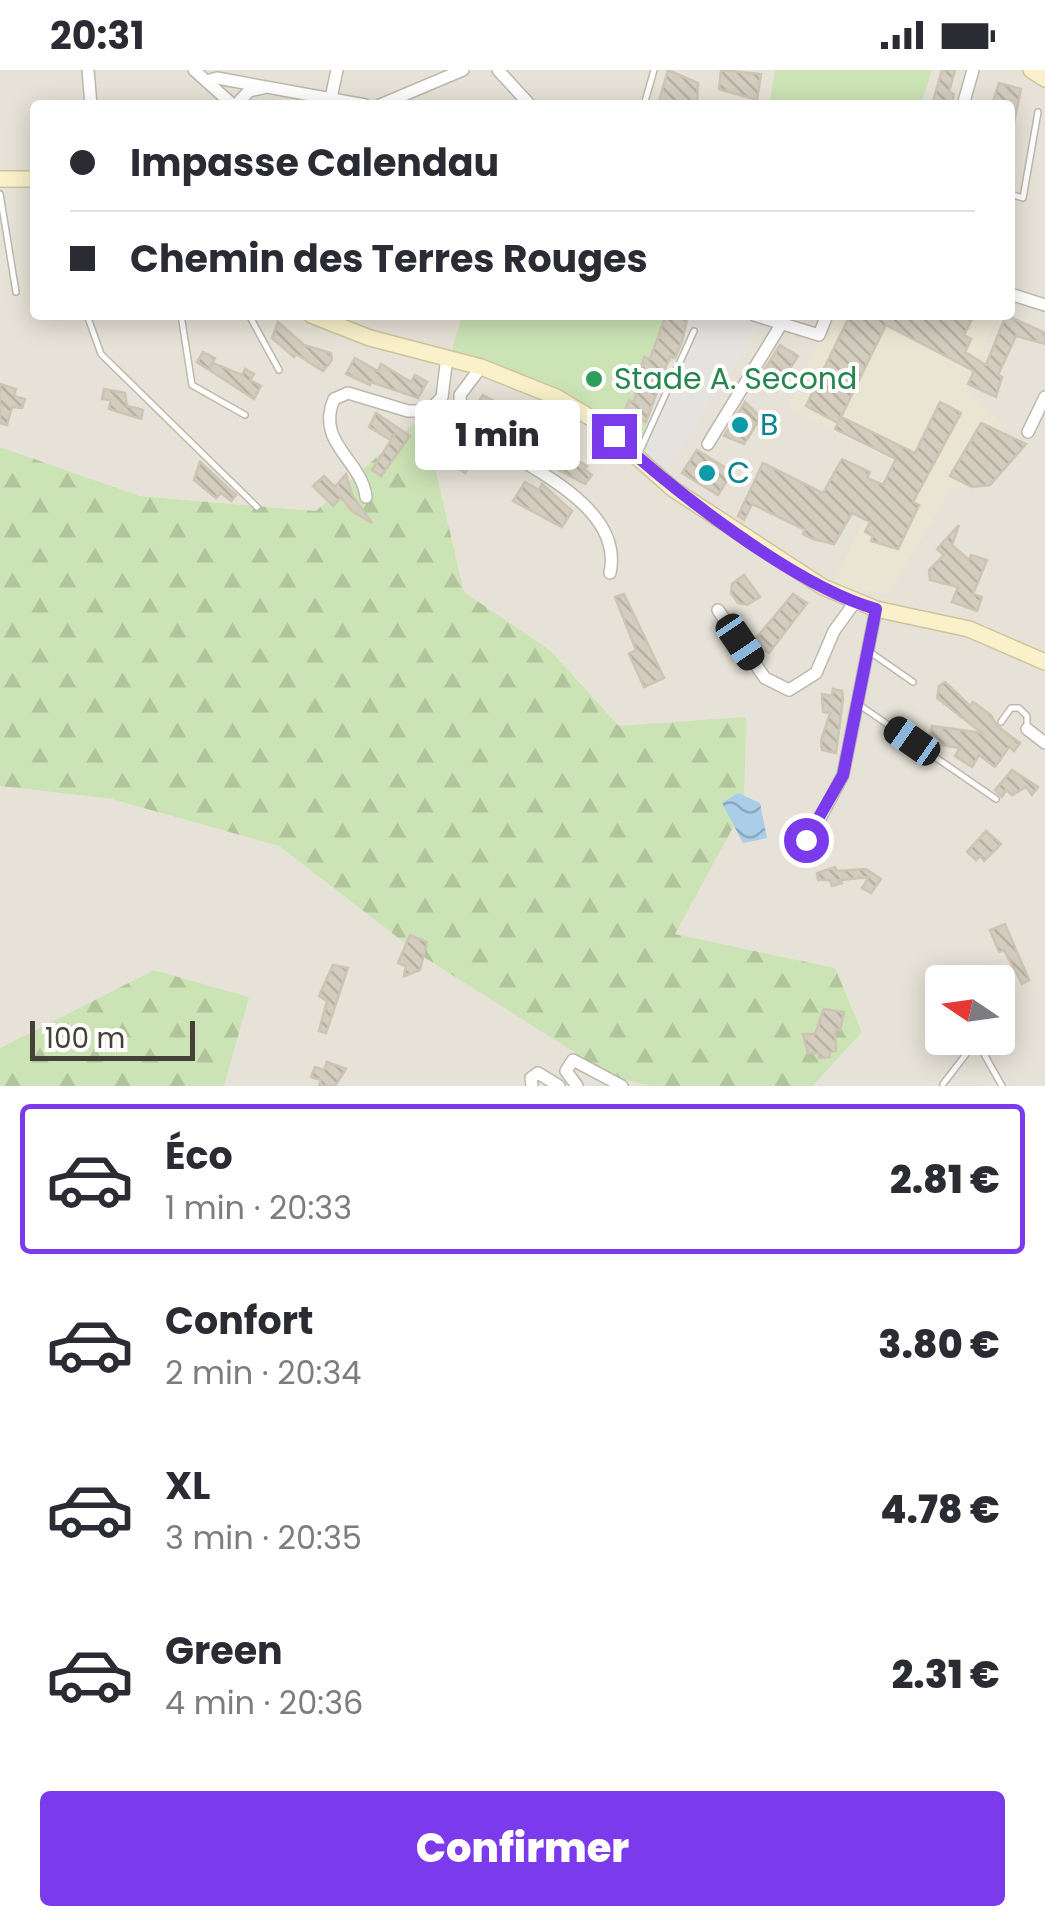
<!DOCTYPE html>
<html lang="fr">
<head>
<meta charset="utf-8">
<style>
	:root { --surface:#fff; --page:#f7f7f7; --text:#2b2b33; --muted:#7c7c81; --line:#e1e1e2; --accent:#7c3aed }
	body { margin:0; font-family:Poppins,sans-serif; background:var(--page); color:var(--text); height:100vh; display:flex; flex-direction:column; font-size:38px; white-space:nowrap }
	* { box-sizing:border-box; margin:0 }
	p { font-size:32px; color:var(--muted) }
	.icon { flex:none; width:55px; height:55px; fill:none; stroke:currentColor; stroke-width:2; stroke-linecap:round; stroke-linejoin:round }
	.map { position:relative; height:1016px; overflow:hidden }
	.side { display:flex; flex-direction:column; background:var(--surface); flex:1 }
	.side>* { flex:none }
	.top-card { position:absolute; left:30px; top:30px; width:985px; height:220px; border-radius:10px; box-shadow:0 5px 25px #0003; display:grid; align-content:center; height:220px; padding:0 40px; background:var(--surface) }
	.needle { width:65px; rotate:283deg }
	.fabs { position:absolute; left:925px; top:895px; display:grid; gap:20px }
	.fabs a { display:grid; place-items:center; width:90px; height:90px; border-radius:10px; background:var(--surface); box-shadow:0 5px 25px #0003; font-size:50px }
	.scale { position:absolute; left:30px; bottom:25px; width:165px; box-sizing:border-box; padding-left:10px; border:5px solid #454137; border-top:0; font-size:28px; line-height:35px; white-space:nowrap; color:#454137; -webkit-text-stroke:8px #fff; paint-order:stroke }
	.end { position:absolute; width:45px; height:45px; margin:-22px; border:12px solid #7c3aed; background:#fff; box-shadow:0 0 0 5px #fff }
	.from { border-radius:50% }
	.bubble { position:absolute; height:70px; border-radius:10px; background:var(--surface); box-shadow:0 5px 25px #0003; font-size:32px; font-weight:800; line-height:70px; text-align:center }
	.car { position:absolute; width:30px; height:60px; margin:-30px -15px; border-radius:12px; box-shadow:0 0 8px 2px #0007; background:linear-gradient(#222 24%,#8ab4d8 0 40%,#222 0 76%,#8ab4d8 0 86%,#222 0) }
	.top-card b { display:flex; align-items:center; gap:35px; height:95px; font-size:38px }
	.top-card b+b { border-top:2px solid var(--line) }
	.top-card i { width:25px; height:25px; background:var(--text) }
	ul { padding:18px 0 0; list-style:none }
	li { display:flex; align-items:center; gap:30px; height:150px; margin:0 20px 15px; padding:0 20px; border:5px solid transparent; border-radius:10px }
	li div { flex:1 }
	li b { display:block; font-size:38px }
	li em { font-style:normal; font-weight:800 }
	li.active { border-color:var(--accent) }
	li>.icon { width:90px; height:90px; stroke-width:1.5 }
	.primary-button { display:flex; gap:20px; margin-top:auto; padding:20px 40px }
	.primary-button a { flex:1; height:115px; border-radius:10px; background:var(--accent); color:#fff; font-size:40px; font-weight:800; line-height:115px; text-align:center }
	.status { display:flex; justify-content:space-between; align-items:center; height:70px; padding:0 50px; background:var(--surface); direction:ltr }
	.status svg { height:28px; fill:currentColor }
	.map>svg:first-child { display:block }
	.residential { fill:#e6e2d7; fill-rule:evenodd }
	.education { fill:#eae5d3 }
	.green { fill:#cce3b5 }
	.forest { fill:url(#forest-firs) }
	.parking { fill:#e4e3e0 }
	.water { fill:url(#water-waves) }
	.building { fill:url(#building-back-hatch); stroke:#cdc4b3; stroke-width:2.5 }
	.lines { fill:none; stroke-linecap:round; stroke-linejoin:round }
	.service-casing { stroke:#bdb8ac; stroke-width:8 }
	.minor-casing { stroke:#bdb8ac; stroke-width:14 }
	.secondary-casing { stroke:#cec49c; stroke-width:18 }
	.service { stroke:#fff; stroke-width:5 }
	.minor { stroke:#fff; stroke-width:11 }
	.secondary { stroke:#faf1cb; stroke-width:15 }
	.route { stroke:#7c3aed; stroke-width:12 }
	.leisure-dot { fill:#2e9e5b; stroke:#fff; stroke-width:4 }
	.culture-dot { fill:#0f9aa8; stroke:#fff; stroke-width:4 }
	.labels { text-anchor:middle; stroke-width:8; stroke-linejoin:round; paint-order:stroke }
	.leisure-label { font-size:30px; fill:#27864d; stroke:#fff; text-anchor:start }
	.culture-label { font-size:30px; fill:#0d838f; stroke:#fff; text-anchor:start }
</style>
</head>
<body>
<div class="status"><b>20:31</b><svg viewBox="0 0 49 12"><path d="M0 12V9h3v3zM5 12V6h3v6zM10 12V3h3v9zM15 12V0h3v12zM26 1h20v11H26zM47 4h2v5h-2z"/></svg></div>
<div class="map">
<svg width="1045" height="1016" viewBox="0 0 1045 1016">
	<defs>
		<pattern id="forest-firs" width="22" height="20" patternUnits="userSpaceOnUse" patternTransform="scale(2.5)"><rect width="22" height="20" fill="#cce3b5"/><path d="M5 1l3.5 6h-7zM16 11l3.5 6h-7z" fill="#b1c49c"/></pattern>
		<pattern id="water-waves" width="16" height="10" patternUnits="userSpaceOnUse" patternTransform="scale(2.5)"><rect width="16" height="10" fill="#aacdea"/><path d="M0 5q4-4 8 0t8 0" fill="none" stroke="#8ca8be"/></pattern>
		<pattern id="building-back-hatch" width="6" height="6" patternUnits="userSpaceOnUse" patternTransform="scale(2.5)"><rect width="6" height="6" fill="#d3ccbf"/><path d="M-1 5l2 2M0 0l6 6M5-1l2 2" fill="none" stroke="#b6b0a5"/></pattern>
	</defs>
	<rect width="100%" height="100%" fill="#f3f0e8"/>
	<!-- residential -->
	<g class="residential">
		<path d="M0,0h1045v1016h-232l49,-54 -27,-64 -161,-34 70,-127 -125,-81 -69,-76 -86,-58 -41,-175 -107,94 -176,-15 -140,-49zM35,35h975v210h-975zM942,912h56v56h-56z"/>
		<polygon points="0,716 111,729 279,776 419,884 612,1005 649,1016 224,1016 248,927 154,900 0,978"/>
	</g>
	<!-- education -->
	<polygon class="education" points="832,245 998,245 965,321 1003,354 1000,363 1026,374 990,415 951,418 888,525 865,520 847,523 835,509 894,392 788,338 818,272 829,271"/>
	<!-- green -->
	<g class="green">
		<polygon points="775,0 932,0 921,35 769,35"/>
		<path d="M462,245h226c-8,45 -32,80 -45,123l-27,-5 -165,-80z"/>
	</g>
	<!-- forest -->
	<g class="forest">
		<polygon points="423,346 464,522 550,580 619,656 746,647 744,737 675,864 835,898 862,962 813,1016 649,1016 612,1006 419,884 279,776 111,729 0,716 0,377 140,426 316,441"/>
		<polygon points="154,900 249,927 224,1016 0,1016 0,978"/>
	</g>
	<!-- parking -->
	<polygon class="parking" points="688,245 743,245 763,251 667,400 640,372 668,294 678,288"/>
	<!-- water -->
	<polygon class="water" points="738,723 760,733 767,768 743,773 722,733"/>
	<!-- building -->
	<g class="building">
		<polygon points="668,0 698,13 697,32 658,35"/>
		<polygon points="721,0 761,4 757,30 719,19"/>
		<polygon points="942,0 955,0 949,22 954,24 952,33 932,35"/>
		<polygon points="999,13 1021,19 1013,57 1010,35 992,35"/>
		<polygon points="666,245 688,245 682,272 675,288 670,286 646,352 624,343 629,330 634,332 644,287 650,289"/>
		<polygon points="850,245 974,245 964,265 971,269 965,282 986,295 1006,245 1045,263 1045,274 1016,266 998,305 1002,307 996,327 968,314 974,301 886,255 839,351 841,347 915,383 940,332 961,343 913,432 919,435 898,479 871,471 873,466 865,462 870,452 852,443 834,474 813,469 803,464 805,460 752,434 744,450 738,446 763,393 823,423 842,389 870,402 867,408 883,415 896,389 835,359 838,353 806,336"/>
		<polygon points="278,252 304,275 331,283 332,290 323,301 296,284 294,287 272,268"/>
		<polygon points="780,275 798,286 776,321 758,310"/>
		<polygon points="203,282 215,288 210,298 213,293 242,305 245,299 254,304 250,310 261,316 254,329 197,292"/>
		<polygon points="355,288 378,301 381,294 411,312 415,305 427,312 418,328 371,312 370,315 346,304"/>
		<polygon points="0,314 16,319 14,326 25,329 22,338 12,337 7,355 0,353"/>
		<polygon points="104,319 125,323 127,336 143,340 141,349 109,339 111,330 102,329"/>
		<polygon points="483,325 515,342 504,359 483,350 485,347 473,340"/>
		<polygon points="745,332 761,347 744,374 724,366"/>
		<polygon points="376,343 410,366 381,406 372,400 395,364 389,369 369,357"/>
		<polygon points="981,353 1026,374 990,415 972,417 950,406"/>
		<polygon points="454,358 464,365 461,369 490,383 482,396 469,397 465,403 425,375 435,360 448,369"/>
		<polygon points="524,359 587,396 584,399 592,405 585,414 523,381 526,377 517,371"/>
		<polygon points="697,380 732,402 718,425 682,403"/>
		<polygon points="200,392 236,425 231,431 221,423 216,428 194,410"/>
		<polygon points="346,404 352,425 372,453 352,441 341,427 333,436 313,416 324,406 335,417"/>
		<polygon points="525,412 539,420 542,414 572,441 562,457 513,431"/>
		<polygon points="959,455 952,475 969,490 971,485 987,490 973,524 982,527 977,541 952,532 958,517 930,510 929,500 944,485 937,479"/>
		<polygon points="744,505 760,527 747,535 738,533 731,523 732,514"/>
		<polygon points="624,524 664,608 644,617 629,584 636,580 615,527"/>
		<polygon points="793,524 807,533 769,583 753,572"/>
		<polygon points="945,612 970,636 973,632 991,645 997,656 1020,673 1014,681 1009,677 995,697 979,685 972,697 955,686 960,678 929,673 932,656 982,663 937,628 939,616"/>
		<polygon points="833,619 842,621 843,629 836,683 822,680 821,671 830,643 823,642 822,624 832,626"/>
		<polygon points="1012,700 1038,717 1032,725 1026,717 1012,725 1006,720 1002,727 995,720"/>
		<polygon points="986,761 1001,774 984,791 980,786 976,790 967,782"/>
		<polygon points="835,797 837,801 866,799 881,809 871,823 862,818 869,807 840,810 842,813 832,816 830,810 818,810 817,803"/>
		<polygon points="1005,854 1029,910 1022,914 1004,880 999,882 990,860"/>
		<polygon points="410,865 427,872 420,900 404,906 406,896 398,893"/>
		<polygon points="333,895 348,898 326,963 319,961 327,931 319,926"/>
		<polygon points="824,939 844,942 840,960 835,959 836,981 830,982 830,987 819,988 819,983 808,983 803,964 815,964"/>
		<polygon points="327,992 346,999 335,1016 319,1016 321,1010 311,1007 315,997 324,1000"/>
	</g>
	<g class="lines">
		<defs>
			<g id="service">
				<polyline points="644,35 654,0"/>
				<polyline points="0,124 16,222"/>
				<polyline points="1010,124 1023,128 1038,42"/>
				<polyline points="87,245 101,284 257,437"/>
				<polyline points="181,245 192,315 245,345"/>
				<polyline points="249,245 279,300"/>
				<polyline points="638,385 694,261"/>
				<polyline points="870,582 913,612"/>
				<polyline points="858,634 996,729"/>
				<polyline points="1001,652 1011,638 1019,638 1027,646 1027,659"/>
				<polyline points="940,907 943,912"/>
				<polyline points="975,968 1002,1016"/>
				<polyline points="943,1014 977,970"/>
			</g>
			<g id="minor">
				<polyline points="88,0 91,35"/>
				<polyline points="194,0 233,35"/>
				<polyline points="498,0 530,35"/>
				<polyline points="207,11 217,8 365,35"/>
				<polyline points="331,28 337,0"/>
				<polyline points="236,35 249,21 263,18"/>
				<polyline points="380,35 463,0"/>
				<polyline points="963,35 973,0"/>
				<polyline points="1010,224 1045,235"/>
				<polyline points="754,245 819,265 827,245"/>
				<path d="M481,297l-21,28 1,26c42,38 165,77 149,152"/>
				<polyline points="1028,362 1045,327"/>
				<polyline points="708,374 782,253"/>
				<path d="M366,427c-4,-37 -51,-54 -32,-98l14,-6 60,18h21l13,-14 5,-40"/>
				<polyline points="718,540 765,608 789,620 816,603 834,561 855,532"/>
				<polyline points="1027,659 1045,673"/>
				<polyline points="805,777 843,705 876,539"/>
				<polyline points="532,1016 531,1008 538,1003 559,1016"/>
				<polyline points="577,1016 566,1001 573,990 622,1016"/>
			</g>
			<g id="secondary">
				<polyline points="1031,0 1045,9"/>
				<polyline points="0,109 35,109"/>
				<polyline points="311,245 370,268 481,297 556,327 596,351 673,419 823,517 876,539 969,559 1045,592"/>
			</g>
		</defs>
		<!-- service casing -->
		<use href="#service" class="service-casing"/>
		<!-- minor casing -->
		<use href="#minor" class="minor-casing"/>
		<!-- secondary casing -->
		<use href="#secondary" class="secondary-casing"/>
		<!-- service -->
		<use href="#service" class="service"/>
		<!-- minor -->
		<use href="#minor" class="minor"/>
		<!-- secondary -->
		<use href="#secondary" class="secondary"/>
	</g>
	<g class="lines">
		<!-- route -->
		<path class="route" d="M614,366c63,57 181,150 262,173l-33,166 -37,65"/>
	</g>
	<!-- markers -->
	<circle class="leisure-dot" cx="594" cy="309" r="10"/>
	<g class="culture-dot">
		<circle cx="740" cy="355" r="10"/>
		<circle cx="707" cy="403" r="10"/>
	</g>
	<g class="labels">
		<!-- leisure labels -->
		<g class="leisure-label">
			<text x="614" y="319">Stade A. Second</text>
		</g>
		<!-- culture labels -->
		<g class="culture-label">
			<text x="760" y="365">B</text>
			<text x="727" y="413">C</text>
		</g>
	</g>
</svg>
<div class="fabs">
<a><svg class="needle" viewBox="-14 -14 28 28"><path d="M0-13l5 13h-10z" fill="#e53935"/><path d="M0 13l5-13h-10z" fill="#7c7c81"/></svg></a>
</div>
<div class="scale">100 m</div>
<i class="end from" style="left:806px;top:770px"></i>
<i class="end" style="left:614px;top:366px"></i>
<div class="bubble" style="left:415px;top:330px;width:165px">1 min</div>
<i class="car" style="left:740px;top:572px;rotate:146deg"></i>
<i class="car" style="left:912px;top:671px;rotate:305deg"></i>
<div class="top-card">
<b><i class="from"></i>Impasse Calendau</b>
<b><i></i>Chemin des Terres Rouges</b>
</div>
</div>
<section class="side">
<ul>
<li class="active"><svg class="icon" aria-label="car" viewBox="0 0 24 24"><path d="M5 17H2v-5l4-1 3-4h7l3 4 3 1v5h-3M9 17h6M6 11h13"/><circle cx="7" cy="17" r="2"/><circle cx="17" cy="17" r="2"/></svg><div><b>Éco</b><p>1 min · 20:33</p></div><em>2.81 €</em></li>
<li><svg class="icon" aria-label="car" viewBox="0 0 24 24"><path d="M5 17H2v-5l4-1 3-4h7l3 4 3 1v5h-3M9 17h6M6 11h13"/><circle cx="7" cy="17" r="2"/><circle cx="17" cy="17" r="2"/></svg><div><b>Confort</b><p>2 min · 20:34</p></div><em>3.80 €</em></li>
<li><svg class="icon" aria-label="car" viewBox="0 0 24 24"><path d="M5 17H2v-5l4-1 3-4h7l3 4 3 1v5h-3M9 17h6M6 11h13"/><circle cx="7" cy="17" r="2"/><circle cx="17" cy="17" r="2"/></svg><div><b>XL</b><p>3 min · 20:35</p></div><em>4.78 €</em></li>
<li><svg class="icon" aria-label="car" viewBox="0 0 24 24"><path d="M5 17H2v-5l4-1 3-4h7l3 4 3 1v5h-3M9 17h6M6 11h13"/><circle cx="7" cy="17" r="2"/><circle cx="17" cy="17" r="2"/></svg><div><b>Green</b><p>4 min · 20:36</p></div><em>2.31 €</em></li>
</ul>
<div class="primary-button"><a>Confirmer</a></div>
</section>
</body>
</html>
